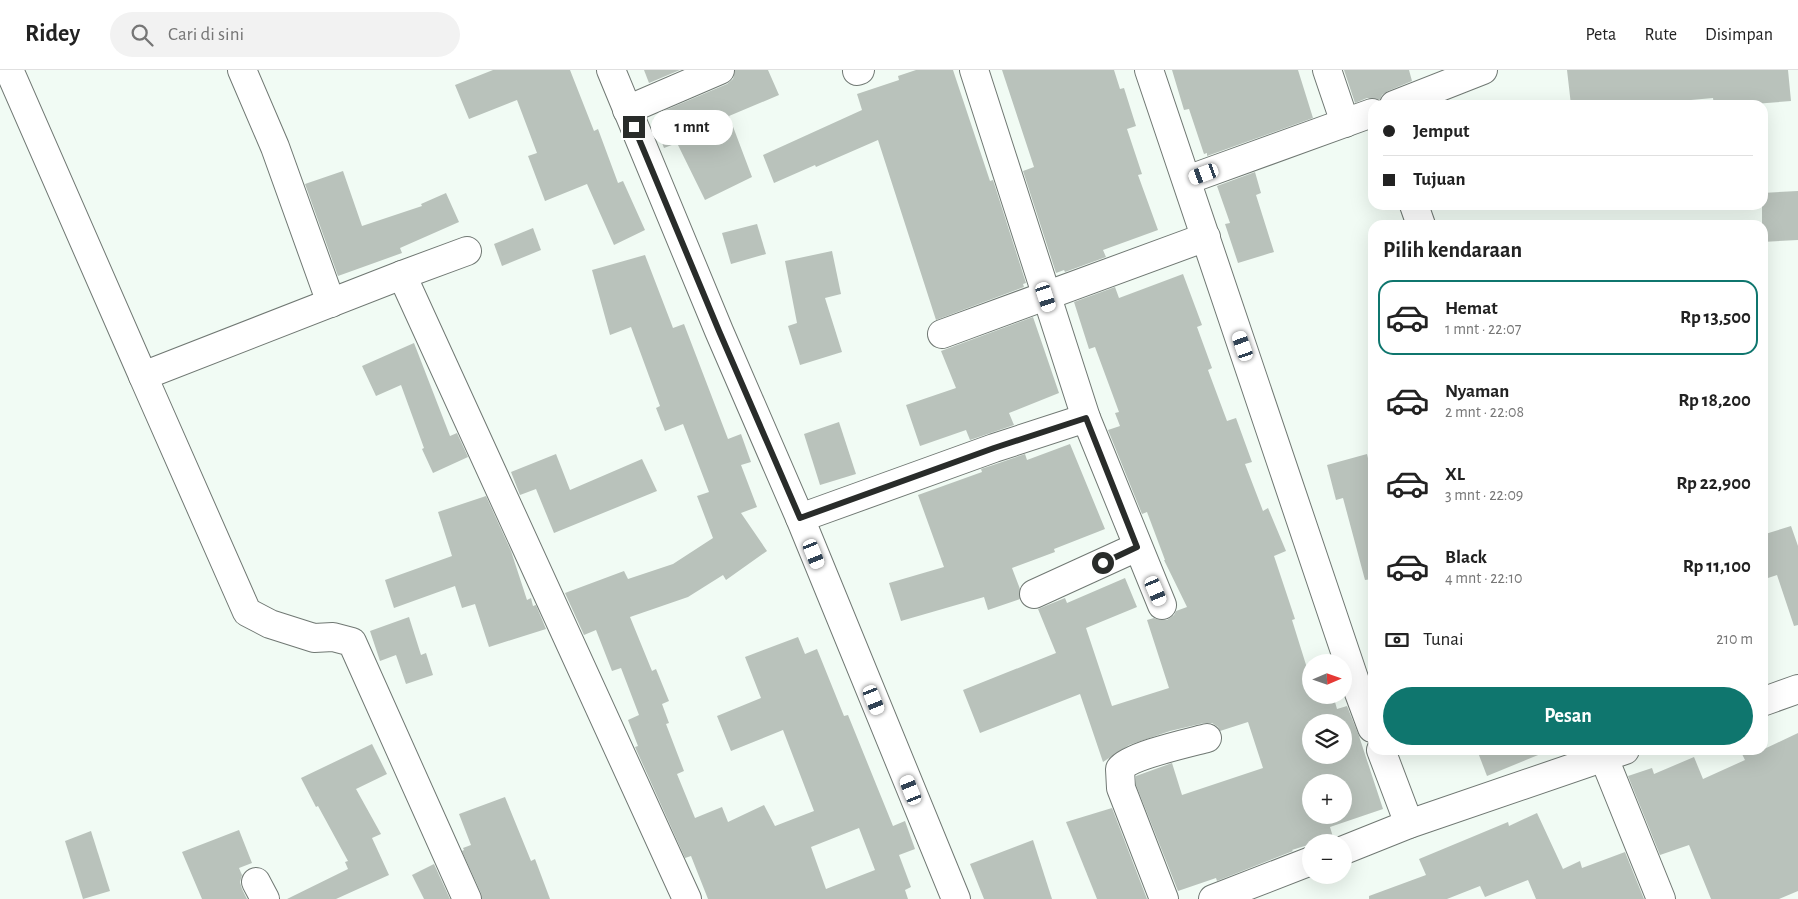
<!DOCTYPE html>
<html lang="id">
<head>
<meta charset="utf-8">
<style>
	:root { --surface:#fff; --page:#f2f2f2; --text:#222; --muted:#767676; --line:#e0e0e0; --accent:#0f766e }
	body { margin:0; font-family:"Alegreya Sans",sans-serif; background:var(--page); color:var(--text); height:100vh; display:flex; flex-direction:column; font-size:19px; white-space:nowrap }
	* { box-sizing:border-box; margin:0 }
	p { font-size:16px; color:var(--muted) }
	.icon { flex:none; width:28px; height:28px; fill:none; stroke:currentColor; stroke-width:2; stroke-linecap:round; stroke-linejoin:round }
	.map { position:relative; flex:1; overflow:hidden }
	.details { position:absolute; left:1368px; top:150px; width:400px; height:535px; display:flex; flex-direction:column; background:var(--surface); border-radius:15px; box-shadow:0 5px 20px #0002 }
	.details>* { flex:none }
	.top-card { position:absolute; left:1368px; top:30px; width:400px; height:110px; border-radius:15px; box-shadow:0 5px 20px #0002; display:grid; align-content:center; height:110px; padding:0 15px; background:var(--surface) }
	.needle { width:32px; rotate:88deg }
	.tools { position:absolute; left:1302px; top:584px; display:grid; gap:10px }
	.tools a { display:grid; place-items:center; width:50px; height:50px; border-radius:50%; background:var(--surface); box-shadow:0 5px 20px #0002; font-size:25px }
	.end { position:absolute; width:22px; height:22px; margin:-11px; border:6px solid #292c2a; background:#fff; box-shadow:0 0 0 2px #fff }
	.from { border-radius:50% }
	.bubble { position:absolute; height:35px; border-radius:18px; background:var(--surface); box-shadow:0 5px 20px #0002; font-size:16px; font-weight:600; line-height:35px; text-align:center }
	.car { position:absolute; width:15px; height:30px; margin:-15px -8px; border-radius:6px; box-shadow:0 0 4px 1px #0007; background:linear-gradient(#fff 24%,#345 0 40%,#fff 0 76%,#345 0 86%,#fff 0) }
	.top-card b { display:flex; align-items:center; gap:18px; height:48px; font-size:19px }
	.top-card b+b { border-top:1px solid var(--line) }
	.top-card i { width:12px; height:12px; background:var(--text) }
	ul { padding:0; list-style:none }
	li { display:flex; align-items:center; gap:15px; height:75px; margin:0 10px 8px; padding:0 5px; border:2px solid transparent; border-radius:15px }
	li div { flex:1 }
	li b { display:block; font-size:19px }
	li em { font-style:normal; font-weight:600 }
	li.on { border-color:var(--accent) }
	li>.icon { width:45px; height:45px; stroke-width:1.5 }
	h2 { padding:0 15px; font-size:22px; line-height:60px }
	.pay { display:flex; align-items:center; gap:12px; height:55px; padding:0 15px; font-size:19px }
	.pay p { margin-inline-start:auto }
	.button { display:flex; gap:10px; margin-top:auto; padding:10px 15px }
	.button a { flex:1; height:58px; border-radius:30px; background:var(--accent); color:#fff; font-size:20px; font-weight:600; line-height:58px; text-align:center }
	header { display:flex; align-items:center; gap:30px; box-sizing:border-box; height:70px; padding:0 25px; background:var(--surface); border-bottom:1px solid var(--line) }
	header strong { font-size:24px }
	nav { display:flex; gap:28px; margin-inline-start:auto; font-size:18px }
	.search { width:350px; height:45px; background:var(--page); display:flex; align-items:center; gap:12px; box-sizing:border-box; padding:0 18px; border-radius:28px; color:var(--muted); font-size:19px }
	.map>svg:first-child { display:block }
	.building { fill:#b9c2bb; fill-rule:evenodd }
	.lines { fill:none; stroke-linecap:round; stroke-linejoin:round }
	.street-casing { stroke:#707873; stroke-width:30 }
	.secondary-casing { stroke:#707873; stroke-width:30 }
	.street { stroke:#fff; stroke-width:28 }
	.secondary { stroke:#fff; stroke-width:28 }
	.route { stroke:#292c2a; stroke-width:6 }
</style>
</head>
<body>
<header>
<strong>Ridey</strong>
<div class="search"><svg class="icon" aria-label="search" viewBox="0 0 24 24"><circle cx="10" cy="10" r="6"/><path d="M15 15l6 6"/></svg>Cari di sini</div>
<nav><a>Peta</a><a>Rute</a><a>Disimpan</a></nav>
</header>
<div class="map">
<svg width="1798" height="829" viewBox="0 0 1798 829">
	<rect width="100%" height="100%" fill="#f1fbf4"/>
	<!-- building -->
	<g class="building">
		<polygon points="493,0 570,0 594,61 598,59 618,113 623,111 645,160 614,175 587,114 545,131 528,86 537,83 517,30 469,49 455,15"/>
		<polygon points="644,0 680,0 649,13"/>
		<polygon points="735,0 768,0 779,25 729,46 752,107 705,130 677,73 664,78 653,49 662,45 661,42 727,14 733,9"/>
		<polygon points="916,0 953,0 990,111 993,110 1026,213 1023,214 1024,217 936,250 878,70 816,97 815,95 774,113 763,85 862,40 857,24 899,10 898,6"/>
		<polygon points="1002,0 1114,0 1120,19 1124,18 1136,56 1127,59 1142,104 1138,105 1158,160 1103,180 1106,187 1065,202 1064,200 1056,203 1023,101 1034,97"/>
		<polygon points="1172,0 1298,0 1313,48 1207,86 1207,83 1204,84 1189,39 1184,40"/>
		<polygon points="1344,0 1409,0 1412,11 1388,21 1382,25 1380,30 1374,28 1367,28 1355,33"/>
		<polygon points="1567,0 1788,0 1791,31 1741,35 1714,35 1713,28 1658,33 1659,35 1571,35"/>
		<polygon points="343,101 362,156 422,136 421,134 446,123 459,152 400,178 402,183 338,206 305,114"/>
		<polygon points="1255,102 1261,123 1256,125 1274,182 1238,193 1225,154 1230,153 1217,116"/>
		<polygon points="1798,121 1798,170 1762,172 1762,123"/>
		<polygon points="757,154 766,184 731,194 722,163"/>
		<polygon points="533,158 541,180 502,196 494,174"/>
		<polygon points="832,181 841,224 825,228 842,282 800,295 788,256 797,253 785,191"/>
		<path d="M645,185l28,73 11,-4 44,115 13,-5 10,28 -10,3 16,42 -16,6 26,38 -41,29 -3,-5 -35,22 -58,20 22,54 4,-2 13,32 -7,3 7,19 -3,1 18,47 -7,3 18,44 27,-11 6,15 36,-17 11,21 39,-15 -31,-81 -52,21 -14,-35 44,-18 -16,-41 53,-20 7,17 12,-5 27,67 4,-1 45,111 12,-5 10,28 -16,6 12,32 -6,3 3,9h-200l-17,-43 -6,2 -50,-111 3,-1 -10,-26 11,-5 -18,-47 -9,3 -16,-41 -12,5 -19,-42 59,-22 4,8 45,-15 40,-26 -16,-42 12,-4 -26,-68 -18,7 -9,-23 4,-2 -29,-79 -21,8 -18,-65zM859,758l16,42 -49,19 -15,-42z"/>
		<path d="M1183,204l19,51 -5,2 15,41 -4,2 19,51 9,-3 16,44 -7,2 18,47 5,-3 18,43 -12,5 21,63 -3,1 15,48 4,-1v28h22l4,14 10,-3 12,30 24,73 -53,18 3,10 -41,13 1,1 -76,30 -1,-3 -38,13 -42,-106v-9l36,-13 10,32 81,-27 -15,-46 -28,9 -2,-4 -6,-4h-8l-34,8 -41,14 -26,17 -23,-68 -100,39 -17,-43 93,-37 -18,-44 27,-11 2,5 58,-25 12,29 -51,21 26,78 57,-18 -22,-68 7,-2 6,2h7l7,-5 2,-4 11,-4 -23,-47h1l-18,-48 -5,2 -34,-84 12,-4 -5,-13 4,-1 -24,-65 -6,2 -15,-47 41,-15 4,11zM1311,652h33v33h-33zM1311,712h33v33h-33z"/>
		<polygon points="1033,247 1059,323 1009,343 1014,355 970,370 966,360 920,376 906,335 956,318 941,281"/>
		<polygon points="414,273 450,366 457,363 468,387 433,403 422,379 424,378 401,315 376,326 362,296"/>
		<polygon points="839,352 856,404 820,415 804,364"/>
		<polygon points="1070,374 1105,459 1054,479 1055,482 1012,498 1020,519 1020,529 988,540 984,527 901,551 889,513 944,497 918,425 982,402 981,399 999,393 1025,384 1027,390"/>
		<polygon points="556,384 570,420 642,389 657,421 554,463 536,419 520,425 511,402"/>
		<polygon points="1367,384 1372,405 1372,509 1365,510 1343,428 1336,430 1327,395"/>
		<polygon points="486,426 511,481 527,530 531,528 533,536 536,535 546,559 489,577 475,534 462,538 455,516 394,538 385,510 452,486 438,442"/>
		<polygon points="1791,456 1798,476 1798,555 1794,556 1777,505 1762,510 1762,465"/>
		<polygon points="409,547 421,585 426,583 433,605 406,614 396,585 380,591 370,561"/>
		<polygon points="1798,663 1798,821 1779,829 1711,829 1689,775 1660,785 1628,706 1652,698 1654,704 1694,687 1703,709 1745,690 1740,680 1762,680"/>
		<polygon points="372,674 387,704 356,719 381,764 372,768 389,805 336,829 287,829 348,799 345,792 348,791 318,736 316,737 301,708"/>
		<polygon points="1477,680 1548,680 1548,681 1487,706"/>
		<polygon points="505,727 531,791 535,789 550,829 482,829 481,823 462,781 464,780 463,778 471,775 459,744"/>
		<polygon points="1112,738 1147,829 1097,829 1066,752"/>
		<polygon points="1537,743 1563,799 1580,791 1582,798 1625,782 1644,829 1536,829 1528,810 1485,827 1480,816 1447,829 1369,829 1369,826 1426,805 1419,789 1508,752 1509,756"/>
		<polygon points="239,760 252,793 239,798 242,805 240,812 242,819 247,829 202,829 182,782"/>
		<polygon points="91,761 110,821 83,829 65,771"/>
		<polygon points="1033,770 1052,829 984,829 970,794"/>
		<polygon points="434,794 450,829 424,829 412,805"/>
	</g>
	<g class="lines">
		<defs>
			<g id="street">
				<polyline points="242,0 275,77 331,233"/>
				<polyline points="611,0 719,261 800,448 956,829"/>
				<polyline points="974,0 1086,348 1162,535"/>
				<polyline points="1149,0 1359,623 1372,658"/>
				<polyline points="1327,0 1345,53"/>
				<polyline points="857,1 860,0"/>
				<polyline points="10,2 143,306 402,205 467,181"/>
				<polyline points="1394,35 1483,0"/>
				<polyline points="627,40 720,0"/>
				<polyline points="1187,110 1372,43"/>
				<polyline points="1414,135 1421,155"/>
				<polyline points="402,205 687,829"/>
				<polyline points="942,264 1206,167"/>
				<polyline points="143,306 247,542 270,554 314,568 333,567 352,572 467,829"/>
				<polyline points="800,448 994,378 1086,348"/>
				<polyline points="1034,524 1137,477"/>
				<polyline points="1381,680 1409,754"/>
				<polyline points="1604,688 1661,829"/>
				<polyline points="256,812 265,829"/>
				<path d="M1164,829l-43,-111 -1,-19c9,-13 68,-26 87,-31"/>
			</g>
			<g id="secondary">
				<polyline points="1762,632 1798,619"/>
				<polyline points="1344,780 1409,754 1625,680"/>
				<polyline points="1213,829 1311,791"/>
			</g>
		</defs>
		<!-- street casing -->
		<use href="#street" class="street-casing"/>
		<!-- secondary casing -->
		<use href="#secondary" class="secondary-casing"/>
		<!-- street -->
		<use href="#street" class="street"/>
		<!-- secondary -->
		<use href="#secondary" class="secondary"/>
	</g>
	<g class="lines">
		<!-- route -->
		<polyline class="route" points="634,57 719,261 800,448 994,378 1086,348 1137,477 1103,493"/>
	</g>
</svg>
<div class="tools">
<a><svg class="needle" viewBox="-14 -14 28 28"><path d="M0-13l5 13h-10z" fill="#e53935"/><path d="M0 13l5-13h-10z" fill="#767676"/></svg></a>
<a><svg class="icon" aria-label="layers" viewBox="0 0 24 24"><path d="M12 4l9 5-9 5-9-5zM3 14l9 5 9-5"/></svg></a>
<a>+</a>
<a>−</a>
</div>
<i class="end from" style="left:1103px;top:493px"></i>
<i class="end" style="left:634px;top:57px"></i>
<div class="bubble" style="left:651px;top:40px;width:82px">1 mnt</div>
<i class="car" style="left:1204px;top:104px;rotate:250deg"></i>
<i class="car" style="left:1046px;top:227px;rotate:162deg"></i>
<i class="car" style="left:1243px;top:276px;rotate:341deg"></i>
<i class="car" style="left:814px;top:484px;rotate:158deg"></i>
<i class="car" style="left:1156px;top:521px;rotate:157deg"></i>
<i class="car" style="left:874px;top:630px;rotate:158deg"></i>
<i class="car" style="left:911px;top:720px;rotate:338deg"></i>
<div class="top-card">
<b><i class="from"></i>Jemput</b>
<b><i></i>Tujuan</b>
</div>
<section class="details">
<h2>Pilih kendaraan</h2>
<ul>
<li class="on"><svg class="icon" aria-label="car" viewBox="0 0 24 24"><path d="M5 17H2v-5l4-1 3-4h7l3 4 3 1v5h-3M9 17h6M6 11h13"/><circle cx="7" cy="17" r="2"/><circle cx="17" cy="17" r="2"/></svg><div><b>Hemat</b><p>1 mnt · 22:07</p></div><em>Rp 13,500</em></li>
<li><svg class="icon" aria-label="car" viewBox="0 0 24 24"><path d="M5 17H2v-5l4-1 3-4h7l3 4 3 1v5h-3M9 17h6M6 11h13"/><circle cx="7" cy="17" r="2"/><circle cx="17" cy="17" r="2"/></svg><div><b>Nyaman</b><p>2 mnt · 22:08</p></div><em>Rp 18,200</em></li>
<li><svg class="icon" aria-label="car" viewBox="0 0 24 24"><path d="M5 17H2v-5l4-1 3-4h7l3 4 3 1v5h-3M9 17h6M6 11h13"/><circle cx="7" cy="17" r="2"/><circle cx="17" cy="17" r="2"/></svg><div><b>XL</b><p>3 mnt · 22:09</p></div><em>Rp 22,900</em></li>
<li><svg class="icon" aria-label="car" viewBox="0 0 24 24"><path d="M5 17H2v-5l4-1 3-4h7l3 4 3 1v5h-3M9 17h6M6 11h13"/><circle cx="7" cy="17" r="2"/><circle cx="17" cy="17" r="2"/></svg><div><b>Black</b><p>4 mnt · 22:10</p></div><em>Rp 11,100</em></li>
</ul>
<div class="pay"><svg class="icon" aria-label="cash" viewBox="0 0 24 24"><path d="M3 7h18v10H3z"/><circle cx="12" cy="12" r="2"/></svg>Tunai<p>210 m</p></div>
<div class="button"><a>Pesan</a></div>
</section>
</div>
</body>
</html>
